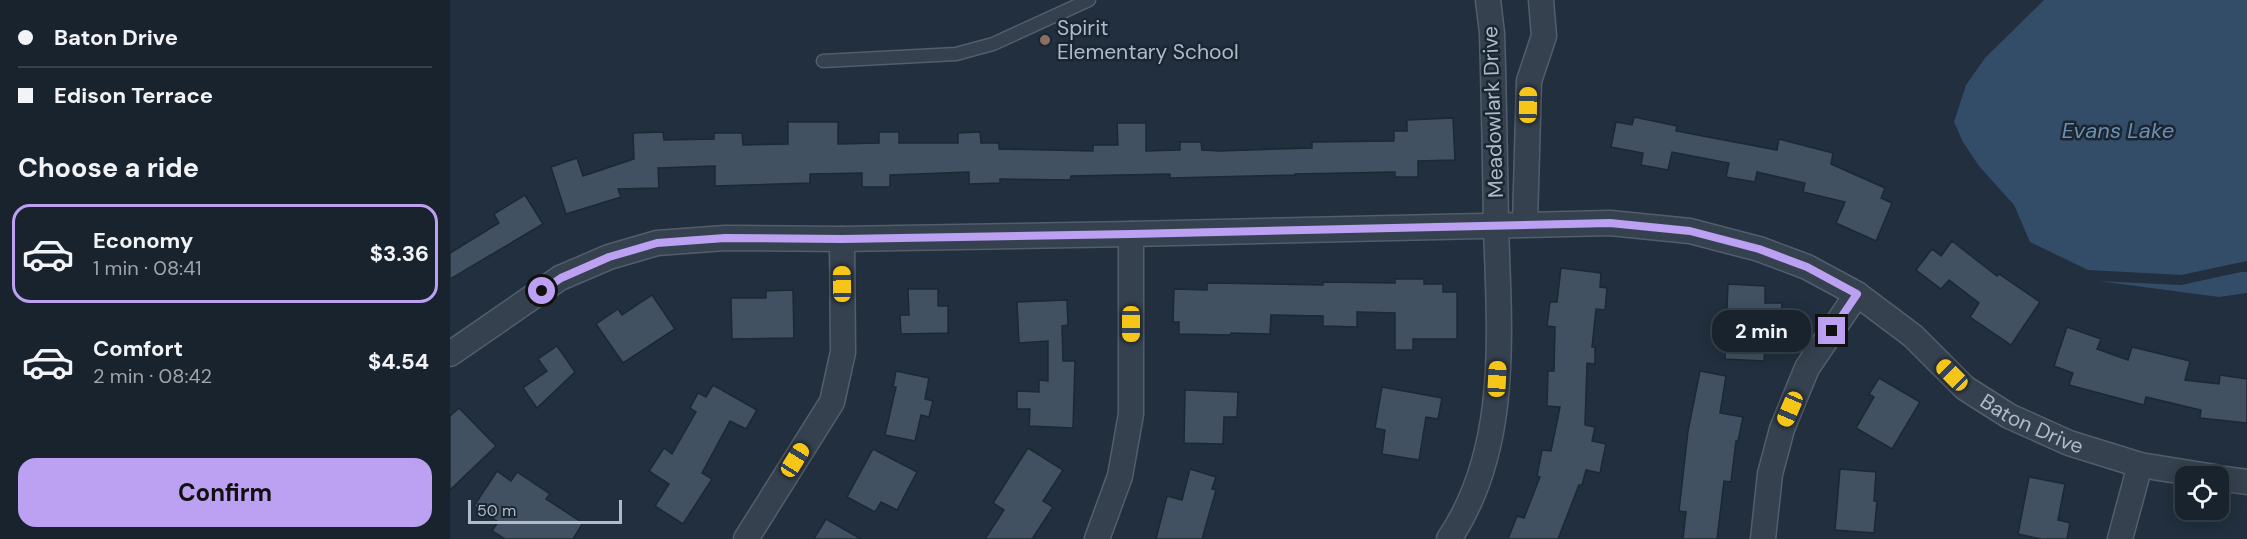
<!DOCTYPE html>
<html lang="en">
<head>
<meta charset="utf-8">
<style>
	:root { --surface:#19232e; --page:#222b36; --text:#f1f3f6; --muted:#9fa4aa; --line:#37404a; --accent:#bca0f2 }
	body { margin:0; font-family:"DM Sans",sans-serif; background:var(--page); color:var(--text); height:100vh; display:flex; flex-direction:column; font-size:22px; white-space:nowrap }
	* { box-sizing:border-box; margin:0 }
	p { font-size:20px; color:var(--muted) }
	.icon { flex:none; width:33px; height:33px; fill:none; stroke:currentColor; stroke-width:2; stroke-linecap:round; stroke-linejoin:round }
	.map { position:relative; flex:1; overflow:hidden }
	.side { display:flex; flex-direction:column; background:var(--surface); width:450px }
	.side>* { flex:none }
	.guide { display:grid; align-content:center; height:132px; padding:0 18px; background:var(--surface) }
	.buttons { position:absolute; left:1725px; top:466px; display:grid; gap:12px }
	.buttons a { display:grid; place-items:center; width:54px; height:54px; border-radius:12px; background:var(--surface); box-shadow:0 3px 15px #0003,0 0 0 2px var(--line); font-size:30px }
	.scale { position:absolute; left:18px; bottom:15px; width:154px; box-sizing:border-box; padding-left:6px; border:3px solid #b0bbc9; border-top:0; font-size:16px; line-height:21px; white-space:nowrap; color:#b0bbc9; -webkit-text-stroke:4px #1a2632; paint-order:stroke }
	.end { position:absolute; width:27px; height:27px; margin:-14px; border:8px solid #bca0f2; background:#111; box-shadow:0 0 0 3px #111 }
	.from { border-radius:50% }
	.bubble { position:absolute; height:42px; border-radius:18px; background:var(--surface); box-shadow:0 3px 15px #0003,0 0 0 2px var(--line); font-size:20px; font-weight:700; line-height:42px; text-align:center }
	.car { position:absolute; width:18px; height:36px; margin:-18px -9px; border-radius:8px; box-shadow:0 0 4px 2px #0007; background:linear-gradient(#f5c518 24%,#345 0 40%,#f5c518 0 76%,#345 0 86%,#f5c518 0) }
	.guide b { display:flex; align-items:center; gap:21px; height:57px; font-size:22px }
	.guide b+b { border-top:2px solid var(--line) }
	.guide i { width:15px; height:15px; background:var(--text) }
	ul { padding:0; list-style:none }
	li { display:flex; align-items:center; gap:18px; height:99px; margin:0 12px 9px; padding:0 6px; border:3px solid transparent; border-radius:18px }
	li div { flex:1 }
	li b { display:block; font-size:22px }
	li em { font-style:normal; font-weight:700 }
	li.on { border-color:var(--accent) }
	li>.icon { width:54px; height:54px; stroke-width:1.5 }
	h2 { padding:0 18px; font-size:27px; line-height:72px }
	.primary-button { display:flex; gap:12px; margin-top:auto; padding:12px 18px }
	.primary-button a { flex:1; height:69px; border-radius:18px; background:var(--accent); color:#111; font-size:24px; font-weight:700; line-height:69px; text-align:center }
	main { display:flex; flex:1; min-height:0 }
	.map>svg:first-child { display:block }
	.water { fill:#334c67 }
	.building { fill:#415162; stroke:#1c2834; stroke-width:1.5 }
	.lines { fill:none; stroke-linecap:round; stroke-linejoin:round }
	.service-casing { stroke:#535e6b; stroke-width:15 }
	.minor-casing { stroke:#535e6b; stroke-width:27 }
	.service { stroke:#35414e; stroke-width:12 }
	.minor { stroke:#35414e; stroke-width:24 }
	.route { stroke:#bca0f2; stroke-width:8 }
	.education-dot { fill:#8d6e63; stroke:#1a2632; stroke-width:2 }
	.labels { text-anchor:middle; stroke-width:5; stroke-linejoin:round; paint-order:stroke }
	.poi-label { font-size:21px; fill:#b0bbc9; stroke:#1a2632; text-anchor:start }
	.street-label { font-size:21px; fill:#b0bbc9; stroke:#1a2632 }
	.water-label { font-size:22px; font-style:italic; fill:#6e8eb0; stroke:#1a2632 }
</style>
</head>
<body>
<main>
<section class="side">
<div class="guide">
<b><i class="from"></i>Baton Drive</b>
<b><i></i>Edison Terrace</b>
</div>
<h2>Choose a ride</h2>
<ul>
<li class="on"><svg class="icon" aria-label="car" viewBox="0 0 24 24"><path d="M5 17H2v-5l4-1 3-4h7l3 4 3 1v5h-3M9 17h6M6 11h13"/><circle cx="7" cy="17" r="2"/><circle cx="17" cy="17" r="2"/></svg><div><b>Economy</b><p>1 min · 08:41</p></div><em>$3.36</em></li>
<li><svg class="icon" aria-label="car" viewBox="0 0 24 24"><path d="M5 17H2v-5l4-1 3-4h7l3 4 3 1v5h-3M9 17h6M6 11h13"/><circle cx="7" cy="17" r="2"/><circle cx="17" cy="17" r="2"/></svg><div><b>Comfort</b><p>2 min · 08:42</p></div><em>$4.54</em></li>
</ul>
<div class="primary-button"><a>Confirm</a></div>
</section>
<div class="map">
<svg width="1797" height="539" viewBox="0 0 1797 539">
	<rect width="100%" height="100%" fill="#212f3e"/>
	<!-- water -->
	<g class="water">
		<polygon points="1594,0 1797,0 1797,261 1731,275 1638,270 1580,242 1564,205 1529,166 1513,142 1504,122 1516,85 1535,58"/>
		<polygon points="1791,272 1797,272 1797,293 1769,297 1648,281 1731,285"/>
	</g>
	<!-- building -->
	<g class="building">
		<polygon points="1184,117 1227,126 1226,131 1327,150 1329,139 1383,153 1381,164 1435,188 1431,198 1442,203 1426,241 1386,223 1395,202 1353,192 1355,183 1307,172 1305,182 1276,177 1279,163 1222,152 1218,170 1191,165 1193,153 1161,147 1166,122 1182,125"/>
		<polygon points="1003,118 1005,160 968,161 968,177 945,177 945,172 845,174 845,175 720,178 720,174 621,176 620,180 550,179 550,183 519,184 519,172 440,175 440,187 412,187 412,173 360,174 360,183 265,186 265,166 208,168 209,188 168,189 171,197 116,214 101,167 127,158 133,176 184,159 183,133 213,132 214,140 264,139 264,133 292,133 293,145 338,144 338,122 388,122 388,144 429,143 429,132 449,132 449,143 508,143 508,133 530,132 531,143 549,143 549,149 643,151 643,145 668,145 667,123 696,123 696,151 730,150 730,142 751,142 752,150 769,151 862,148 862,142 944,141 944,131 957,131 957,120"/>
		<polygon points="75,195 93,224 0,279 0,253 49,223 44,214"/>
		<polygon points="1502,241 1547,276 1549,274 1590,302 1561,345 1520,317 1529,303 1499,280 1491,289 1466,270 1482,249 1491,256"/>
		<polygon points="1111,268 1151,273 1150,287 1157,288 1155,310 1146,309 1142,347 1145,347 1145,364 1137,363 1135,425 1145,427 1142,441 1156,444 1150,473 1136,470 1132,485 1129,485 1108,539 1058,539 1067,516 1074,518 1090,477 1087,476 1092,450 1101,451 1110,407 1097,406 1098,371 1104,371 1105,327 1097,326 1100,302 1107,302"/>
		<polygon points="945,279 974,279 974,284 993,284 993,292 1007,292 1007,339 963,339 963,350 945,350 945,313 907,312 907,327 873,326 873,316 821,315 820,334 781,333 780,335 729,334 729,322 723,322 724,289 757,290 757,283 873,285 873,282 945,283"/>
		<polygon points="1278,284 1315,286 1315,303 1332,303 1330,330 1316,329 1314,361 1275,359"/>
		<polygon points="458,289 488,289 488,306 498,306 498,333 451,334 450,315 459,315"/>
		<polygon points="343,290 344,338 282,339 281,298 316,298 316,291"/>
		<polygon points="202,295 225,329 173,363 146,324 168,309 172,315"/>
		<polygon points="617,300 618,325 612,326 613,361 625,361 623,428 579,426 580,409 567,409 567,391 589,392 589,380 598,381 598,341 569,343 567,302"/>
		<polygon points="1617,327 1651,339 1647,349 1678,360 1682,347 1740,361 1735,380 1769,384 1770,375 1797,379 1797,423 1750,418 1751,410 1696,397 1694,405 1619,385 1623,373 1604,366"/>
		<polygon points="107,346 125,372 87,408 73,388 97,371 88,359"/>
		<polygon points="446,371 479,378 475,399 483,401 479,417 471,415 465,441 435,435 446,387 443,387"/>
		<polygon points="1250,371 1276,376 1270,413 1293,417 1288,441 1286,441 1281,482 1274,481 1267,539 1233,539 1236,512 1229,511 1238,431"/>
		<polygon points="1429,378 1470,402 1442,449 1406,428 1424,397 1419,394"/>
		<polygon points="263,385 307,410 296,429 280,421 252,473 262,479 233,524 205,506 219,484 199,471 214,448 222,454 246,412 240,408 248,393 256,397"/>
		<polygon points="932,387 992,398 988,419 976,417 969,460 932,454 935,430 925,428"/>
		<polygon points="735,390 788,392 787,417 774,417 773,444 734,443"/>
		<polygon points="9,408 46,446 0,490 0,416"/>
		<polygon points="578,448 613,470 593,501 603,507 582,539 535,539 554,510 543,503"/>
		<polygon points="423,449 467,472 447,510 431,502 425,512 397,497"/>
		<polygon points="740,469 766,477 762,489 766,490 752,539 706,539 717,496 732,500"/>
		<polygon points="1390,469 1426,472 1424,501 1427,501 1424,533 1385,530"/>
		<polygon points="47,471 61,481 67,472 100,494 96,499 133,523 123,539 55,539 42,531 48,522 24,506"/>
		<polygon points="1579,477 1615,484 1608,520 1620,523 1617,539 1591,539 1568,534"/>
		<polygon points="376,519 411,539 364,539"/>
	</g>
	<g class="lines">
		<defs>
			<polyline id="service" points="373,61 506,54 543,44 639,0"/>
			<g id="minor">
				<polyline points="1075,223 1079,81 1094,36 1091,0"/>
				<path id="s1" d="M0,354l110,-76 49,-21 48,-14 68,-5 117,1 289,-5 479,-11 80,8 69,18 48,18 50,27 56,42 52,52 44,28 60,27 71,22 75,12"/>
				<polyline points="1768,478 1797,482"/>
				<polyline points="296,539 382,402 393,352 392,239"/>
				<polyline points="647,539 670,476 681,414 681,234"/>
				<path d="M999,539c62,-92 50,-209 47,-314 -1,-64 -2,-128 -4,-192l-4,-33"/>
				<polyline points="1313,539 1320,474 1332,429 1357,368 1407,294"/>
				<polyline points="1670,539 1690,465"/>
			</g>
		</defs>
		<!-- service casing -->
		<use href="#service" class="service-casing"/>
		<!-- minor casing -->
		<use href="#minor" class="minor-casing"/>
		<!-- service -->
		<use href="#service" class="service"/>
		<!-- minor -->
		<use href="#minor" class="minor"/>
	</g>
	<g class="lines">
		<!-- route -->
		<polyline class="route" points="92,291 111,278 159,257 207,243 275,238 392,239 681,234 1160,223 1240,231 1309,249 1357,267 1407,294 1382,331"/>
	</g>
	<!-- markers -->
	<circle class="education-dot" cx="595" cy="40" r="6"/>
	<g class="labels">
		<!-- poi labels -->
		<g class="poi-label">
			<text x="607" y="35">Spirit<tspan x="607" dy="24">Elementary School</tspan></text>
		</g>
		<!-- street labels -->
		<g class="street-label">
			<text transform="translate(1043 112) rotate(-92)" y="7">Meadowlark Drive</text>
			<text dy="7" stroke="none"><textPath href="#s1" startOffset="1670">Baton Drive</textPath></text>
		</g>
		<!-- water labels -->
		<g class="water-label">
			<text x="1668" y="138">Evans Lake</text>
		</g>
	</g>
</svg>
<div class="buttons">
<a><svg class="icon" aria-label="locate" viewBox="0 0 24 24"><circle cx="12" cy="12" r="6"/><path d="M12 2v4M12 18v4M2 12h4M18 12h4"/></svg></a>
</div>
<div class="scale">50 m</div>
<i class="end from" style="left:92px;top:291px"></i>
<i class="end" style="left:1382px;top:331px"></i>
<div class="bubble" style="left:1262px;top:310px;width:99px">2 min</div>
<i class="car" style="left:1078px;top:105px;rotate:1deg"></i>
<i class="car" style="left:392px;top:284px;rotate:359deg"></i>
<i class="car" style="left:681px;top:324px;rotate:180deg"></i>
<i class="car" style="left:1502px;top:375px;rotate:315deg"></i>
<i class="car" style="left:1047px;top:379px;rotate:3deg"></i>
<i class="car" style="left:1340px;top:409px;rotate:203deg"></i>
<i class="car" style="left:345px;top:460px;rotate:32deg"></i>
</div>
</main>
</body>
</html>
